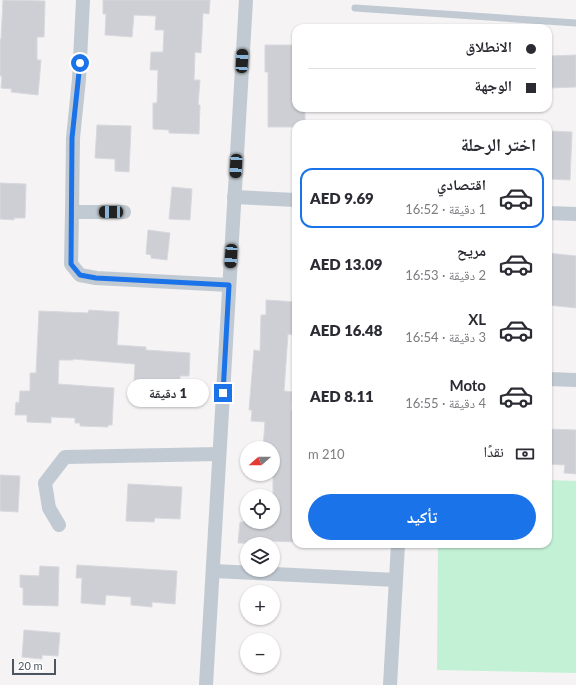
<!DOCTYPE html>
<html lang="ar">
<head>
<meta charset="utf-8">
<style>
	:root { --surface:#fff; --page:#f7f7f7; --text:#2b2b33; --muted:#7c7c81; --line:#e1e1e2; --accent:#1a73e8 }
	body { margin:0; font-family:Lato,"Noto Naskh Arabic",sans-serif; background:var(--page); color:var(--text); direction:rtl; height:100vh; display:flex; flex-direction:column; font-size:15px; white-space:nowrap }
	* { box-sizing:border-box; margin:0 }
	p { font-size:13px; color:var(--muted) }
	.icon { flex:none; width:22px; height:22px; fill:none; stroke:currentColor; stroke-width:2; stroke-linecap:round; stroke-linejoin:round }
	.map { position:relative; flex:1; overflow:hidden; direction:ltr }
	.drawer { position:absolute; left:292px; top:120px; width:260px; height:428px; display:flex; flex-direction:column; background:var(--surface); border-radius:12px; box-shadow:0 1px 3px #0004; direction:rtl }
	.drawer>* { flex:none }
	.hud { position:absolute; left:292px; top:24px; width:260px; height:88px; border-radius:12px; box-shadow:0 1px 3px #0004; direction:rtl; display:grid; align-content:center; height:88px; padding:0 16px; background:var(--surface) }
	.needle { width:26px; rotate:250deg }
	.fabs { position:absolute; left:240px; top:441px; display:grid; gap:8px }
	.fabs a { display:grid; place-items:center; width:40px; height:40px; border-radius:50%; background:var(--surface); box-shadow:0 1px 3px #0004; font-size:20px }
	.scale { position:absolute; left:12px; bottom:10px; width:44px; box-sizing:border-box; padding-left:4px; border:2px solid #4a5661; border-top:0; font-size:11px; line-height:14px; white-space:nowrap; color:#4a5661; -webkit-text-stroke:3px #fff; paint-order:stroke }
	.end { position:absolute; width:18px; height:18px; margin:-9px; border:5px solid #1a73e8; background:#fff; box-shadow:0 0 0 2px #fff }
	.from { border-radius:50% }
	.bubble { position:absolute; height:28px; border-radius:14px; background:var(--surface); box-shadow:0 1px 3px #0004; font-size:13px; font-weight:800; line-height:28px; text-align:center; direction:rtl }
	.car { position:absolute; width:12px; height:24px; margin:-12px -6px; border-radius:5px; box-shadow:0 0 3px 1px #0007; background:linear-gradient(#222 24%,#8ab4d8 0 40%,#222 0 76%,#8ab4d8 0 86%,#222 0) }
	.hud b { display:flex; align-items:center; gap:14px; height:38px; font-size:15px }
	.hud b+b { border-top:1px solid var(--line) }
	.hud i { width:10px; height:10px; background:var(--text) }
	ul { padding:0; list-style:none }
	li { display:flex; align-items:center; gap:12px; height:60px; margin:0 8px 6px; padding:0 8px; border:2px solid transparent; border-radius:12px }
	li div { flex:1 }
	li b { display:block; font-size:15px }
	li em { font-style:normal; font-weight:800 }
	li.on { border-color:var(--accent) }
	li>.icon { width:36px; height:36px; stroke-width:1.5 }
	h2 { padding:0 16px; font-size:18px; line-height:48px }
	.pay { display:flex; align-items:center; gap:10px; height:44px; padding:0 16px; font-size:15px }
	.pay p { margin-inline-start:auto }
	.cta { display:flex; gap:8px; margin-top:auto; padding:8px 16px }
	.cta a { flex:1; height:46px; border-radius:24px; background:var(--accent); color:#fff; font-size:16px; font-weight:800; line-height:46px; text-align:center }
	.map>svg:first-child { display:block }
	.green { fill:#c3f1d5 }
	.building { fill:#cdcfd5; stroke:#d7d9de }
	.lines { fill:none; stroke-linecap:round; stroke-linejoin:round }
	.lane { stroke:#c1cad2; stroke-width:7 }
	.street { stroke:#c1cad2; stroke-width:14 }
	.route { stroke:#1a73e8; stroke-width:5 }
</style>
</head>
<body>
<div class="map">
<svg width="576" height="685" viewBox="0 0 576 685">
	<rect width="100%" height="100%" fill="#f5f3f3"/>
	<!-- green -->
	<polygon class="green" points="548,480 576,481 576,673 437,670 438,544 548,544"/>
	<!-- building -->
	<g class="building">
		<polygon points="3,0 45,1 44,37 37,37 37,60 41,60 38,95 11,92 12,89 1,88 2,76 0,76 0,39 1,39"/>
		<polygon points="103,0 210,0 209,14 203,13 201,53 195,52 194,80 200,80 198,105 200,105 199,134 169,133 169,130 153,129 153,103 157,103 158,70 150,70 151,52 163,52 164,30 155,30 156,16 134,15 132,37 105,35 106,14 103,14"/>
		<polygon points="265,45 296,45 296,108 305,108 305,124 296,124 296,127 268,127 268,72 265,72"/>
		<polygon points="576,55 576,87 548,88 548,56"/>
		<polygon points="97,125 131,126 129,172 115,171 115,159 95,158"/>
		<polygon points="548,131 572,132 570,180 548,179"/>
		<polygon points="0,183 26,184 25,218 14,218 14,220 0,219"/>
		<polygon points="172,187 192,189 190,220 169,219"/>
		<polygon points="148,230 170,233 167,260 151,258 151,255 146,254"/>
		<polygon points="548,253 576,256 576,308 548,305"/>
		<polygon points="266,300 296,302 296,335 288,334 284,391 292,392 291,410 296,411 296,428 295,427 293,454 296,454 294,489 296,489 296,542 271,541 271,544 238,543 240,522 273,522 273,448 263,448 265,422 251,421 252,410 249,410 254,350 260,351 261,315 266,315"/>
		<polygon points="89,310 119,312 117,345 146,347 146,350 190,353 189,376 180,376 180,385 162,383 162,387 147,385 147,383 134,382 135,364 73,359 73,360 59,360 58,384 114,388 112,425 108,425 108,427 80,426 80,423 75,423 75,418 51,417 51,423 27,422 27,415 15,415 16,402 19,403 20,391 30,391 30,373 36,373 39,311 88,313"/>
		<polygon points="548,429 576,430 576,474 564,473 565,465 548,464"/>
		<polygon points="0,475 20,476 18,512 0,511"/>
		<polygon points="128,484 182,487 180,519 155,518 154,522 126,521"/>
		<polygon points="77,565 177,571 175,604 152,602 152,607 131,605 131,597 106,595 105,605 81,603 82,578 76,578"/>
		<polygon points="40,566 59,567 58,606 23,605 23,588 20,587 20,575 39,576"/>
		<polygon points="24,630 60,633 58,656 42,655 42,659 22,657"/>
	</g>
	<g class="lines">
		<!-- lane -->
		<polyline class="lane" points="355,8 576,23"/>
		<!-- street -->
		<g class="street">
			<polyline points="234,197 296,200"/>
			<polyline points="72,212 73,138 79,79 83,0"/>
			<polyline points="124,212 72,212 71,264 80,275 96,278 229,285"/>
			<polyline points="548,213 576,214"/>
			<polyline points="548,379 576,380"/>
			<polyline points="59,525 49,508 45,483 65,457 219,454"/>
			<polyline points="213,571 396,580"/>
			<polyline points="206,685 246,0"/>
			<polyline points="390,685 398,544"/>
		</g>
	</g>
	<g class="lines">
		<!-- route -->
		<polyline class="route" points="80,63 72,138 71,264 80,275 96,278 229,285 223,393"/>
	</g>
</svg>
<div class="fabs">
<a><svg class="needle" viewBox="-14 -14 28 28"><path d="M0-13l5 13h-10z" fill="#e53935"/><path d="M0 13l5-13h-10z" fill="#7c7c81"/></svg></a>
<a><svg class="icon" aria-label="locate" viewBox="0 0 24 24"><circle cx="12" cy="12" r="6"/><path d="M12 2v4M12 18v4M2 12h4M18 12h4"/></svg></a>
<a><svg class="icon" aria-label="layers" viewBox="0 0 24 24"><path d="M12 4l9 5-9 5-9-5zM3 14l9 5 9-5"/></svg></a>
<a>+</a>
<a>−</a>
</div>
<div class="scale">20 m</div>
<i class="end from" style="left:80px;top:63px"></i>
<i class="end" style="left:223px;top:393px"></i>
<div class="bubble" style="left:127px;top:379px;width:82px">1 دقيقة</div>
<i class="car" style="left:242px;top:61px;rotate:3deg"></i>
<i class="car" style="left:236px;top:166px;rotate:183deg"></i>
<i class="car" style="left:111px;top:212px;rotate:270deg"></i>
<i class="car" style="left:231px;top:256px;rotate:184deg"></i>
<div class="hud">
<b><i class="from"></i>الانطلاق</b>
<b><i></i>الوجهة</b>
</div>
<section class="drawer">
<h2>اختر الرحلة</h2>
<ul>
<li class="on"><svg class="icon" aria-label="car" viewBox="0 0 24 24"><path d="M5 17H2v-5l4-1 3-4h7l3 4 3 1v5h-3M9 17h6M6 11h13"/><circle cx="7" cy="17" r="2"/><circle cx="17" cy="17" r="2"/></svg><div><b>اقتصادي</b><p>1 دقيقة · 16:52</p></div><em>AED 9.69</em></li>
<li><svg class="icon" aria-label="car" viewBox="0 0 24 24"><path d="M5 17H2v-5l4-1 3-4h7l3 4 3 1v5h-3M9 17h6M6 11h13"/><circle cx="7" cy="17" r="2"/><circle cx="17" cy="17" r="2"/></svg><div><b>مريح</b><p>2 دقيقة · 16:53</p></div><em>AED 13.09</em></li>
<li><svg class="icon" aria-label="car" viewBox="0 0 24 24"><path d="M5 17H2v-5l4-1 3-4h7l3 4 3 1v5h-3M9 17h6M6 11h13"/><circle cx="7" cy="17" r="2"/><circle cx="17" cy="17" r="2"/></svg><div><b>XL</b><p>3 دقيقة · 16:54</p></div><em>AED 16.48</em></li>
<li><svg class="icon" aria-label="car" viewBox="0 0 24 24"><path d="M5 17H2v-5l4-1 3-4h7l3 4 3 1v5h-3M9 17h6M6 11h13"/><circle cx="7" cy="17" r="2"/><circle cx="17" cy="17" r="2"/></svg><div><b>Moto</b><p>4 دقيقة · 16:55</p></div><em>AED 8.11</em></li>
</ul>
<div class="pay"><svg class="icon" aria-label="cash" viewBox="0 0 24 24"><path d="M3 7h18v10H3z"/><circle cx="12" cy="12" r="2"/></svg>نقدًا<p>210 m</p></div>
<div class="cta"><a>تأكيد</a></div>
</section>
</div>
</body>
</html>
